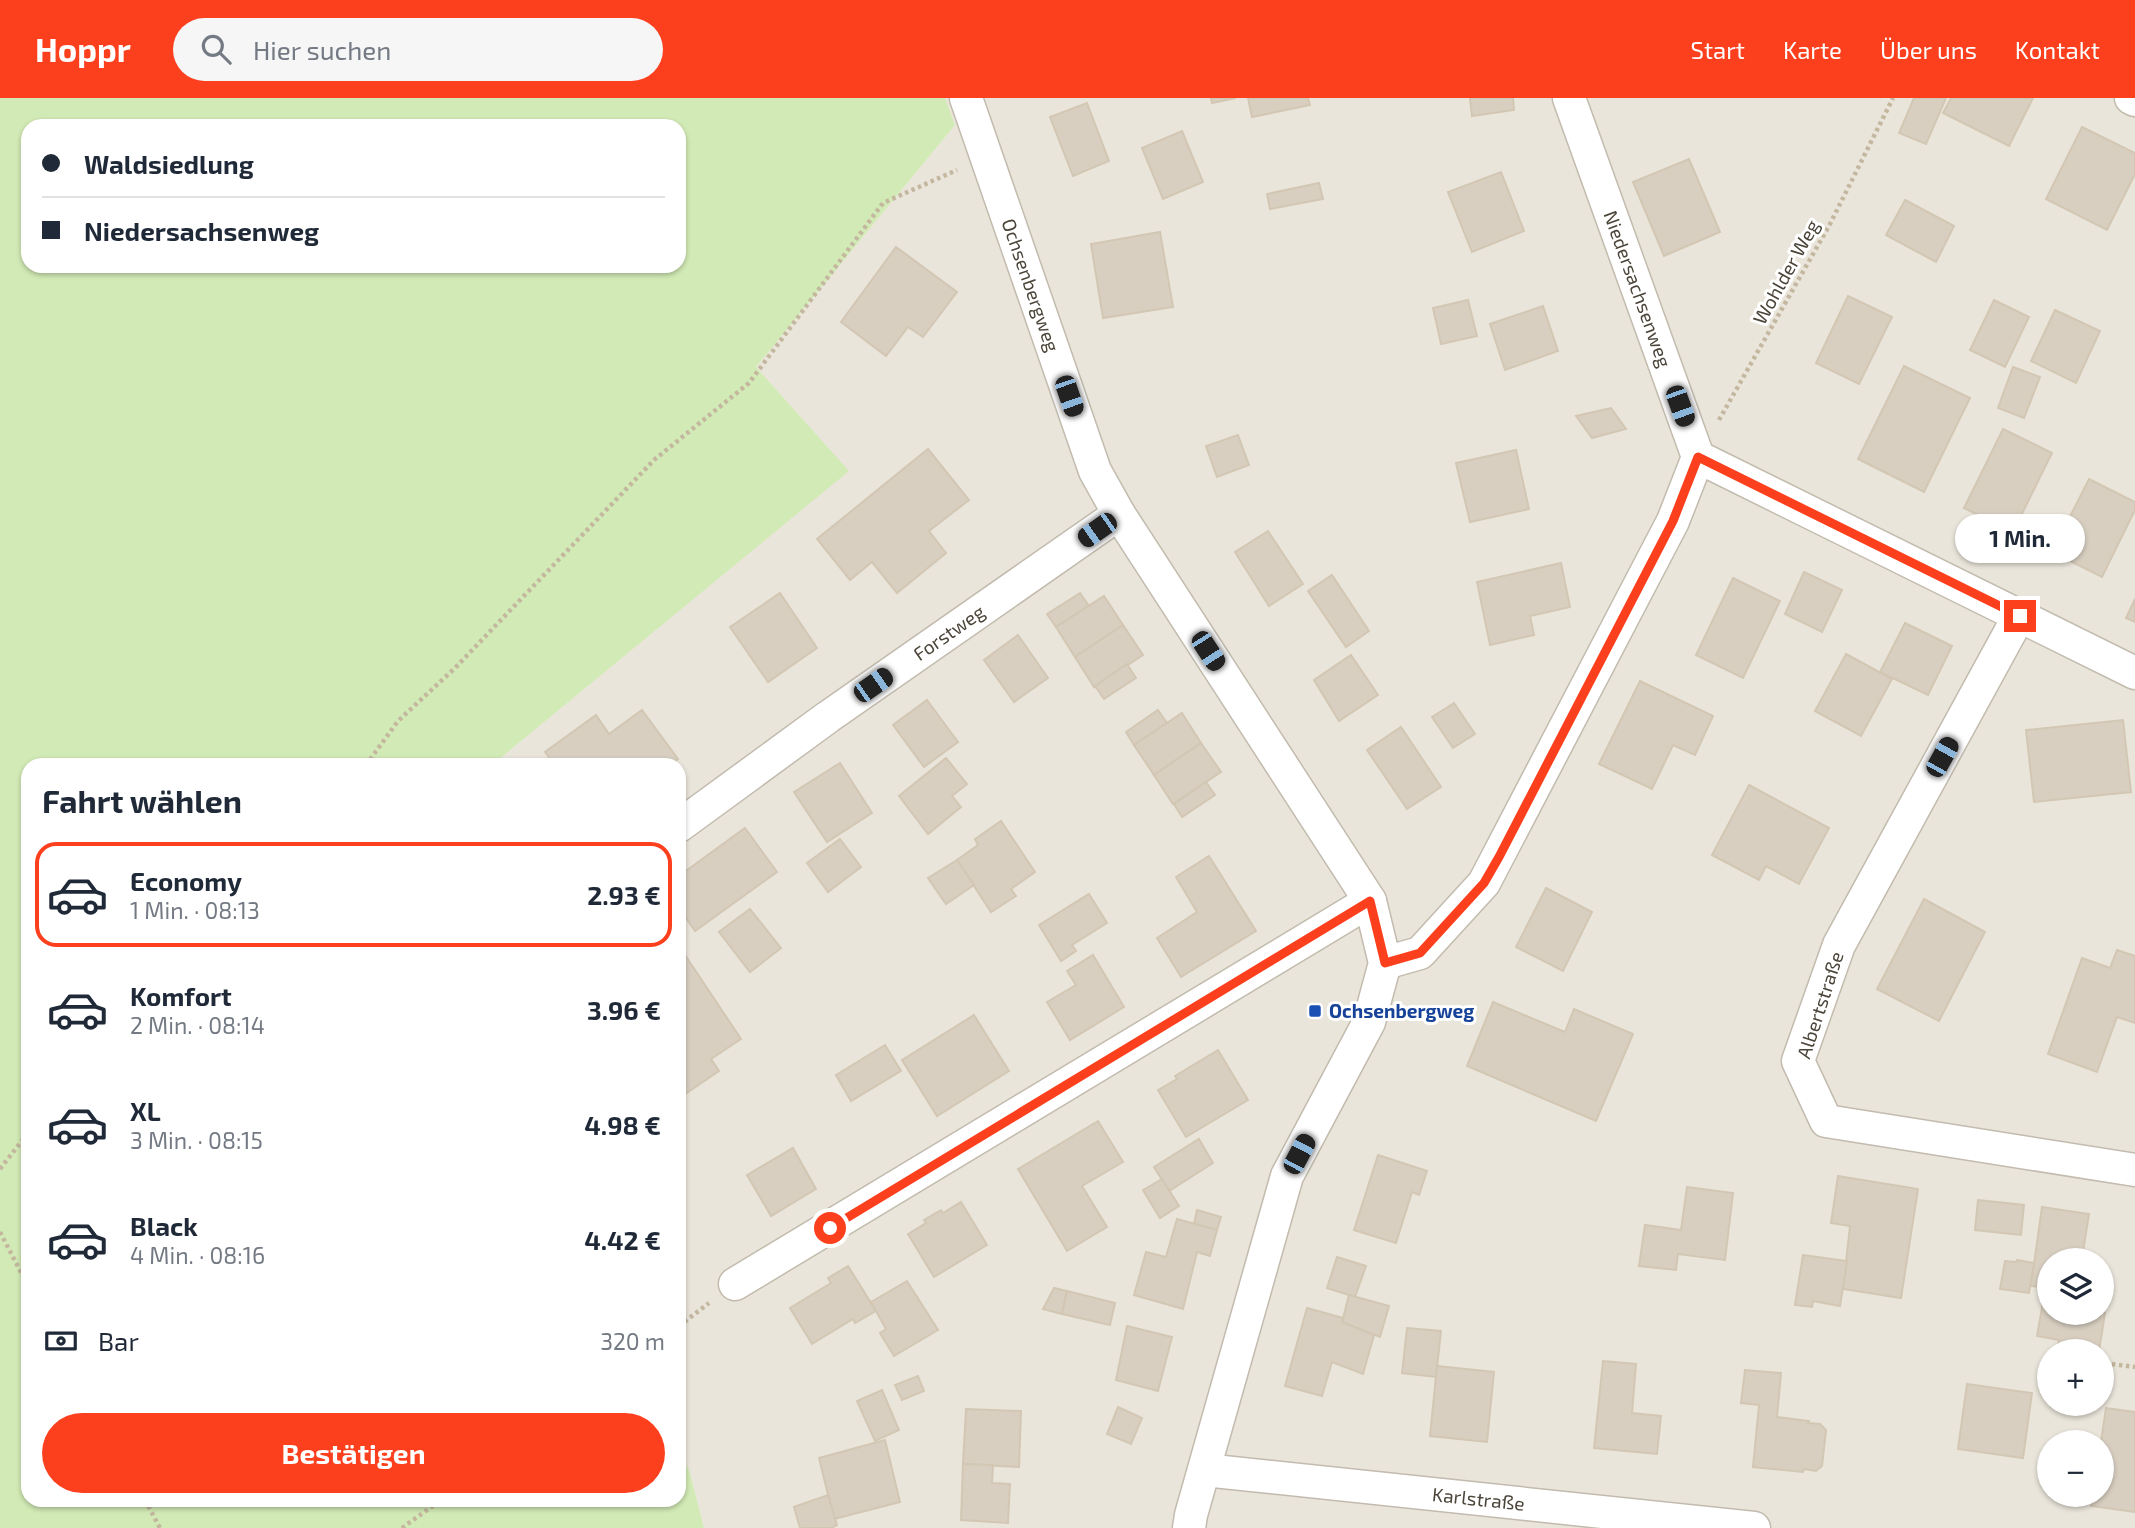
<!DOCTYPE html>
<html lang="de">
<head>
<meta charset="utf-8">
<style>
	:root { --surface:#fff; --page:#f6f6f7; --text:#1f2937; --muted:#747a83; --line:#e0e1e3; --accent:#fc3f1d }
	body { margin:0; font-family:"Exo 2",sans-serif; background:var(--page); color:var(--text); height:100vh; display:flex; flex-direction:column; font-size:26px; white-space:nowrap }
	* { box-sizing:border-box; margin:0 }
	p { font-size:23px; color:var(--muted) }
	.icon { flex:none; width:38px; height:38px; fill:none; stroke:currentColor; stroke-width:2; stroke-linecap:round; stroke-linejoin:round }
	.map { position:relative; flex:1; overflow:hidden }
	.sheet { position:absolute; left:21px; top:660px; width:665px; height:749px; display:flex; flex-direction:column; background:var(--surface); border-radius:21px; box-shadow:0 2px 5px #0004 }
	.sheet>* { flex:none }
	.hud { position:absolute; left:21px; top:21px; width:665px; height:154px; border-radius:21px; box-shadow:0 2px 5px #0004; display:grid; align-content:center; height:154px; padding:0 21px; background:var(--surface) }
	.fabs { position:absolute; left:2037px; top:1150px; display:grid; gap:14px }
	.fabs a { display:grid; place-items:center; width:77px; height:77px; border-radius:50%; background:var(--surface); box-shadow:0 2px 5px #0004; font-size:35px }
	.end { position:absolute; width:32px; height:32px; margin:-16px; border:9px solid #fc3f1d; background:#fff; box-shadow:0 0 0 4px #fff }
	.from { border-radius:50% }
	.bubble { position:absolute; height:49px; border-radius:24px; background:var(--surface); box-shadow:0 2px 5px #0004; font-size:23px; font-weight:700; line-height:49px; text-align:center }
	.car { position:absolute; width:21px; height:42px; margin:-21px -10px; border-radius:9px; box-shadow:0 0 5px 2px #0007; background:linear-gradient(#222 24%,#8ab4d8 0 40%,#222 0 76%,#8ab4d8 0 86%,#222 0) }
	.hud b { display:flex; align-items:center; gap:24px; height:66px; font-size:26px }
	.hud b+b { border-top:2px solid var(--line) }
	.hud i { width:18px; height:18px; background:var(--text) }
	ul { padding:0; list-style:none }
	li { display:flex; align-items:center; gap:21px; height:105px; margin:0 14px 10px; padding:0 7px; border:4px solid transparent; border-radius:21px }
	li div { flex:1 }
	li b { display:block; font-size:26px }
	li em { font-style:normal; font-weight:700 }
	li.selected { border-color:var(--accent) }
	li>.icon { width:63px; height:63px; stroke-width:1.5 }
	h2 { padding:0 21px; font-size:32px; line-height:84px }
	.pay { display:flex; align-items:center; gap:18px; height:77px; padding:0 21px; font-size:26px }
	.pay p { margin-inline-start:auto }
	.button { display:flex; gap:14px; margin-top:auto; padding:14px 21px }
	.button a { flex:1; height:80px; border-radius:42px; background:var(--accent); color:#fff; font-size:28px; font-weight:700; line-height:80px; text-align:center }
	header { display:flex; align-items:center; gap:42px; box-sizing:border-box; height:98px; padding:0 35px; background:var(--accent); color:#fff }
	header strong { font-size:33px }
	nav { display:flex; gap:38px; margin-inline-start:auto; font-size:24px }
	.search { width:490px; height:63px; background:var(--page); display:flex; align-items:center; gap:18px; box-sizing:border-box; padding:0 24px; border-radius:38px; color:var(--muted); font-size:26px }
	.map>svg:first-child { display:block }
	.residential { fill:#eae5da; fill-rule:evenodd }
	.green { fill:#d2eab5; fill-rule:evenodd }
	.building { fill:#d8cfc1; stroke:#d3c7b4; stroke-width:2 }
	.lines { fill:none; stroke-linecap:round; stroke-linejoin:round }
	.minor-casing { stroke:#c2bbae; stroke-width:35 }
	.path { stroke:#c4b79f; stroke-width:4.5; stroke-dasharray:3.5 3.5; stroke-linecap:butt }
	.minor { stroke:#fff; stroke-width:32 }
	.route { stroke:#fc3f1d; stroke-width:9 }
	.transit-dot { fill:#1a4fb4; stroke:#fff; stroke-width:2.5 }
	.labels { text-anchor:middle; stroke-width:6; stroke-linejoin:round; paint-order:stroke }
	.street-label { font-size:19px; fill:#4b4439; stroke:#fff }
	.transit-label { font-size:19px; font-weight:bold; fill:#164399; stroke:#fff; text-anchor:start }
</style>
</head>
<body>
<header>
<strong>Hoppr</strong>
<div class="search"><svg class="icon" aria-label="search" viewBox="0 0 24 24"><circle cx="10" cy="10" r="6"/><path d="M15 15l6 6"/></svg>Hier suchen</div>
<nav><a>Start</a><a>Karte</a><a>Über uns</a><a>Kontakt</a></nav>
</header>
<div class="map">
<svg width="2135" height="1430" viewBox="0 0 2135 1430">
	<rect width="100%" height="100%" fill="#f6f3ec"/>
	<!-- residential -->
	<path class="residential" d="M945,0h1190v1430h-1431l-14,-55 -11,-24v-684h-187l356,-294 -92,-104 199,-242zM2049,1162h53v52h-53zM2049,1253h53v53h-53zM2049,1344h53v52h-53z"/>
	<!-- green -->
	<path class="green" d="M0,0h945l10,27 -199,242 93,104 -357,294h-464v735h651v-51l11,24 14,55h-704zM28,28h651v140h-651z"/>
	<!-- building -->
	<g class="building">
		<polygon points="1211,0 1236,0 1212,5"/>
		<polygon points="1248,0 1308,0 1310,7 1252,19"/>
		<polygon points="1470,0 1513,0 1514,12 1472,18"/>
		<polygon points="1914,0 1946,0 1926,46 1899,35"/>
		<polygon points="1951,0 2033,0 2009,48 1943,15"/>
		<polygon points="1087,5 1109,63 1073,78 1050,19"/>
		<polygon points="2082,29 2135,55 2135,76 2107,132 2046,101"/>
		<polygon points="1182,33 1203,84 1163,101 1142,50"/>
		<polygon points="1689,61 1720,134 1664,158 1633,84"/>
		<polygon points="1501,74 1524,133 1472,154 1448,94"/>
		<polygon points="1319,85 1323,101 1270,111 1267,96"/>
		<polygon points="1905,102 1954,128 1936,164 1886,137"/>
		<polygon points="1160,134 1173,209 1103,220 1091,146"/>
		<polygon points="896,149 957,194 923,239 908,229 886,258 841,224"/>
		<polygon points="1848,198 1892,219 1859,286 1816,265"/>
		<polygon points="1468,202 1477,238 1441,246 1433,210"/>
		<polygon points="1994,202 2029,219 2005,269 1970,252"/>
		<polygon points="1543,208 1558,253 1505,272 1490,226"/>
		<polygon points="2055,212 2100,233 2076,285 2031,263"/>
		<polygon points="1904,268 1970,300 1924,394 1858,361"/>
		<polygon points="2013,269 2040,279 2024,320 1998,310"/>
		<polygon points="1611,310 1626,331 1592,340 1576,318"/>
		<polygon points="2003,331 2052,355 2013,434 1964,410"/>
		<polygon points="1238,337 1249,367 1217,379 1206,348"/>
		<polygon points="928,351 969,402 929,433 946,455 897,495 872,464 850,482 817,441"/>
		<polygon points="1516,352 1529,411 1470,424 1456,365"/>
		<polygon points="2089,381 2135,404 2135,412 2102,479 2052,454"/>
		<polygon points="1268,433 1303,486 1269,508 1235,454"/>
		<polygon points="1561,465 1570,509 1530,518 1534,537 1490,547 1477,484"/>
		<polygon points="1804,474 1842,492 1822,534 1785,516"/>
		<polygon points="1332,477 1369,533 1346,549 1308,493"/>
		<polygon points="1733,480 1780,503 1743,580 1696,557"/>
		<polygon points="780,495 817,550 768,584 730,529"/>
		<polygon points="1080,495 1089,508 1056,529 1047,516"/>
		<polygon points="1104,498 1123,527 1075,559 1056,529"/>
		<polygon points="2135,501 2135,524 2126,520"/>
		<polygon points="1905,525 1952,548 1928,597 1880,574"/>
		<polygon points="1123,527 1143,557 1094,589 1075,559"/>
		<polygon points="1018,537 1048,580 1014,604 984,562"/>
		<polygon points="1846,556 1892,581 1861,638 1815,613"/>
		<polygon points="1351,557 1378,597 1339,623 1314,582"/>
		<polygon points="1127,566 1136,580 1104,601 1095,588"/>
		<polygon points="1640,583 1713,618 1695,657 1673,647 1652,691 1599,666"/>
		<polygon points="927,602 958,644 924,669 893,627"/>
		<polygon points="1454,605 1475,636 1453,650 1432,619"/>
		<polygon points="642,612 678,661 669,667 555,667 545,654 596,617 609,636"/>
		<polygon points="1158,612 1167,625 1134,647 1126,634"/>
		<polygon points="1182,615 1201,645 1154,677 1134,647"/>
		<polygon points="2123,622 2131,694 2034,704 2026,632"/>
		<polygon points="1401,629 1441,689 1407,711 1367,652"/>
		<polygon points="1201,645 1221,674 1173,706 1154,677"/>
		<polygon points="946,660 967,686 952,698 961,709 928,736 899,698"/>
		<polygon points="840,665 872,715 827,744 794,694"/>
		<polygon points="1206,684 1215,697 1182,719 1174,706"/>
		<polygon points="1749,687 1829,730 1799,786 1766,768 1759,782 1712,757"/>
		<polygon points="1001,723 1035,774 1011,791 1016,798 991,814 957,762 978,747 975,741"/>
		<polygon points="745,730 777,774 695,833 679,810 679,778"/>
		<polygon points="840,741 861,769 828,794 807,765"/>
		<polygon points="1209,758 1256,833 1181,879 1157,840 1197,814 1176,779"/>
		<polygon points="957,762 974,787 946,806 928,780"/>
		<polygon points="1546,790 1592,814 1563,873 1516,849"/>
		<polygon points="1089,796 1107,825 1072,847 1076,853 1061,863 1039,827"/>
		<polygon points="1924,801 1985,834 1939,923 1877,891"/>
		<polygon points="750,811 781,850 750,874 719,834"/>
		<polygon points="679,848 741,941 711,961 719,973 679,1000"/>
		<polygon points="2117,852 2135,858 2135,925 2117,919 2097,974 2048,956 2082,860 2110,870"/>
		<polygon points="1093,857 1124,909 1070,942 1047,904 1076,887 1067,873"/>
		<polygon points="1493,904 1565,934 1574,911 1633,936 1596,1023 1467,968"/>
		<polygon points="974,917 1009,973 937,1018 902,962"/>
		<polygon points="885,947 901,973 851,1003 836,977"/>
		<polygon points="1218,952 1248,1002 1186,1039 1158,992 1177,981 1175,978"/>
		<polygon points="1098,1023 1123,1064 1082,1088 1107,1129 1067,1153 1018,1071"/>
		<polygon points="1199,1041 1213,1065 1169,1093 1154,1069"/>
		<polygon points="793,1050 816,1091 771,1118 747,1077"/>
		<polygon points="1378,1057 1427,1073 1419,1097 1412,1094 1396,1145 1354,1132"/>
		<polygon points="1838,1078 1918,1091 1901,1200 1843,1191 1850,1128 1831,1125"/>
		<polygon points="1162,1081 1179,1108 1160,1120 1143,1092"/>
		<polygon points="1687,1089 1733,1095 1725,1162 1678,1156 1676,1172 1639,1168 1645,1127 1681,1132"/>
		<polygon points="1978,1102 2024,1107 2021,1137 1975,1132"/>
		<polygon points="961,1104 987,1147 934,1179 908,1136 926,1125 924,1122 941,1112 943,1115"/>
		<polygon points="2042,1109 2089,1116 2082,1160 2093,1162 2049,1162 2049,1190 2031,1188"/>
		<polygon points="1197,1112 1221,1119 1217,1132 1194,1126"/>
		<polygon points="1177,1121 1217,1132 1210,1158 1197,1154 1183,1211 1134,1197 1146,1154 1166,1159"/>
		<polygon points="1803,1157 1847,1163 1840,1208 1813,1203 1812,1209 1795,1207"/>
		<polygon points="1337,1159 1366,1168 1355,1199 1327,1190"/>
		<polygon points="2017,1162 2034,1165 2029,1195 2000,1191 2005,1163 2016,1164"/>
		<polygon points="848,1168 876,1213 855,1225 853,1221 812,1246 790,1210 831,1185 828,1180"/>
		<polygon points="907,1183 938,1232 894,1258 880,1235 886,1231 871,1204"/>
		<polygon points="1054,1190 1067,1193 1062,1216 1043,1211"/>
		<polygon points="1067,1193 1115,1205 1110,1227 1062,1216"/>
		<polygon points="1349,1197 1389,1208 1380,1239 1342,1224"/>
		<polygon points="2043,1204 2049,1205 2049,1214 2105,1215 2099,1253 2057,1253 2059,1242 2037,1238"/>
		<polygon points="1307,1210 1343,1220 1342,1224 1374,1237 1363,1276 1332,1264 1322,1298 1285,1288"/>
		<polygon points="1127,1228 1172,1239 1158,1293 1116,1282"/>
		<polygon points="1407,1230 1441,1233 1436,1279 1402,1275"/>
		<polygon points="1603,1263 1636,1266 1632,1315 1661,1318 1657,1356 1594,1350"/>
		<polygon points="1437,1268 1494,1274 1487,1344 1430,1338"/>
		<polygon points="1745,1272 1781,1275 1777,1319 1809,1323 1808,1325 1820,1326 1826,1332 1822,1368 1816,1373 1804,1371 1803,1374 1753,1369 1759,1307 1741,1305"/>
		<polygon points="918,1278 924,1293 902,1302 895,1287"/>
		<polygon points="1967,1286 2032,1295 2023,1360 1958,1351"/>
		<polygon points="882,1292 899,1332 875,1343 857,1303"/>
		<polygon points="2068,1306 2092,1306 2091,1310"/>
		<polygon points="1118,1309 1142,1320 1131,1346 1107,1336"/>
		<polygon points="2106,1310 2135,1314 2135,1414 2091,1408 2093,1396 2102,1396 2101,1344"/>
		<polygon points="966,1311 1021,1313 1019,1369 963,1366"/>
		<polygon points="885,1342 900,1404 834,1421 819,1360"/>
		<polygon points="963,1366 993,1367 992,1385 1010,1386 1008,1425 961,1422"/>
		<polygon points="828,1397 837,1427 831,1430 800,1430 794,1409"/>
	</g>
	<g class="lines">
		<defs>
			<g id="minor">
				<path id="s1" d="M966,0l129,373 24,43 251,387 15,62 -16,59 -82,154 -96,339 -2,13"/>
				<path id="s2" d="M1569,0l129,359 437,216"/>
				<polyline points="2131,0 2135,2"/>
				<polyline points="2019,518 1839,847 1798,963 1826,1023 2135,1072"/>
				<path id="s3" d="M679,728l149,-109 291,-203"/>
				<polyline points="1385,865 1420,855 1484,785 1673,423 1698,359"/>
				<polyline points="735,1186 1370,803"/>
				<path id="s4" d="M1204,1372l550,58"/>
			</g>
		</defs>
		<!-- minor casing -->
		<use href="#minor" class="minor-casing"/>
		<!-- path -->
		<g class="path">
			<polyline points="1719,322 1830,126 1893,0"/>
			<polyline points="366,667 398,623 455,570 654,362 749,285 883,105 957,72"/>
			<polyline points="0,1071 28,1035"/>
			<polyline points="0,1134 28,1188"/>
			<polyline points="679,1228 709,1205"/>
			<polyline points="2112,1266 2135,1269"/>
			<polyline points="145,1402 160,1430"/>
			<polyline points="402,1430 441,1402"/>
		</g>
		<!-- minor -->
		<use href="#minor" class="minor"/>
	</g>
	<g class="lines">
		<!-- route -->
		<polyline class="route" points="830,1130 1370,803 1385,865 1420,855 1484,785 1499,759 1673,423 1698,359 2020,518"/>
	</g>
	<!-- markers -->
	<rect class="transit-dot" x="1308" y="906" width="14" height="14" rx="3.5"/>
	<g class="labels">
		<!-- street labels -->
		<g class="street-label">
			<text transform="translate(1786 174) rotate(-61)" y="7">Wohlder Weg</text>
			<text dy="7" stroke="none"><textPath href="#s1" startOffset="198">Ochsenbergweg</textPath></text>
			<text dy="7" stroke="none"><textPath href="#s2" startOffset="203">Niedersachsenweg</textPath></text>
			<text dy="7" stroke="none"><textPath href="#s3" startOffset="332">Forstweg</textPath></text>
			<text transform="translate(1820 907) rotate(-72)" y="7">Albertstraße</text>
			<text dy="7" stroke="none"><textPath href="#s4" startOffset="276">Karlstraße</textPath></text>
		</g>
		<!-- transit labels -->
		<g class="transit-label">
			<text x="1329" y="920">Ochsenbergweg</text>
		</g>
	</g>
</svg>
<div class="fabs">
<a><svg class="icon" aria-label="layers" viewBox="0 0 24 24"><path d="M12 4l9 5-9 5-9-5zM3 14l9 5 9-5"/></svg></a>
<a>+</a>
<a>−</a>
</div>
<i class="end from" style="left:830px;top:1130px"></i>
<i class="end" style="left:2020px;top:518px"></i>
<div class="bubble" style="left:1955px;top:416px;width:130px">1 Min.</div>
<i class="car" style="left:1069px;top:298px;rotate:161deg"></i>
<i class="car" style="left:1680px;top:308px;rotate:160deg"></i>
<i class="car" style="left:1097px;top:432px;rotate:235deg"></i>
<i class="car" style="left:1208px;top:553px;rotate:147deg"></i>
<i class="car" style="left:873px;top:587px;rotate:55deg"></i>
<i class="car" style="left:1942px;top:659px;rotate:29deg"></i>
<i class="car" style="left:1299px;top:1056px;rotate:28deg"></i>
<div class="hud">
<b><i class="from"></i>Waldsiedlung</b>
<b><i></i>Niedersachsenweg</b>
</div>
<section class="sheet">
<h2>Fahrt wählen</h2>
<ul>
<li class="selected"><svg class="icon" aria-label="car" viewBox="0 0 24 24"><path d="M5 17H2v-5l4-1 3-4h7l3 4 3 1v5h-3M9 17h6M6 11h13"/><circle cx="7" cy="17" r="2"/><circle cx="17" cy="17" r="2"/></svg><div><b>Economy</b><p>1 Min. · 08:13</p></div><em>2.93 €</em></li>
<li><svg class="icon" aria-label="car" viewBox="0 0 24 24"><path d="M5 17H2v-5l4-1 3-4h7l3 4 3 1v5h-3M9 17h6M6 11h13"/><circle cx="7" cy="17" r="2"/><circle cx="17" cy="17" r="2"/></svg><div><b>Komfort</b><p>2 Min. · 08:14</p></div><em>3.96 €</em></li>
<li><svg class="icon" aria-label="car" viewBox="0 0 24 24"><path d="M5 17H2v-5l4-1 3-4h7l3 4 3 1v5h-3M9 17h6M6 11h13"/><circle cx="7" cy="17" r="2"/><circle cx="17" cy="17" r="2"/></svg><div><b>XL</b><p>3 Min. · 08:15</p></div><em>4.98 €</em></li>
<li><svg class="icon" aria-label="car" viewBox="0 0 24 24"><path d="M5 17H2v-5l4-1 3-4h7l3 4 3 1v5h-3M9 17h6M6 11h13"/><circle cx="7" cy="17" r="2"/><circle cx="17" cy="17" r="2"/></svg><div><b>Black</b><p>4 Min. · 08:16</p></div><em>4.42 €</em></li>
</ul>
<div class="pay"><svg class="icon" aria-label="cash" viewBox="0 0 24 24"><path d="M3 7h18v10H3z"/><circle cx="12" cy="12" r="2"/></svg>Bar<p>320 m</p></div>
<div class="button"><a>Bestätigen</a></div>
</section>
</div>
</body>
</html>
